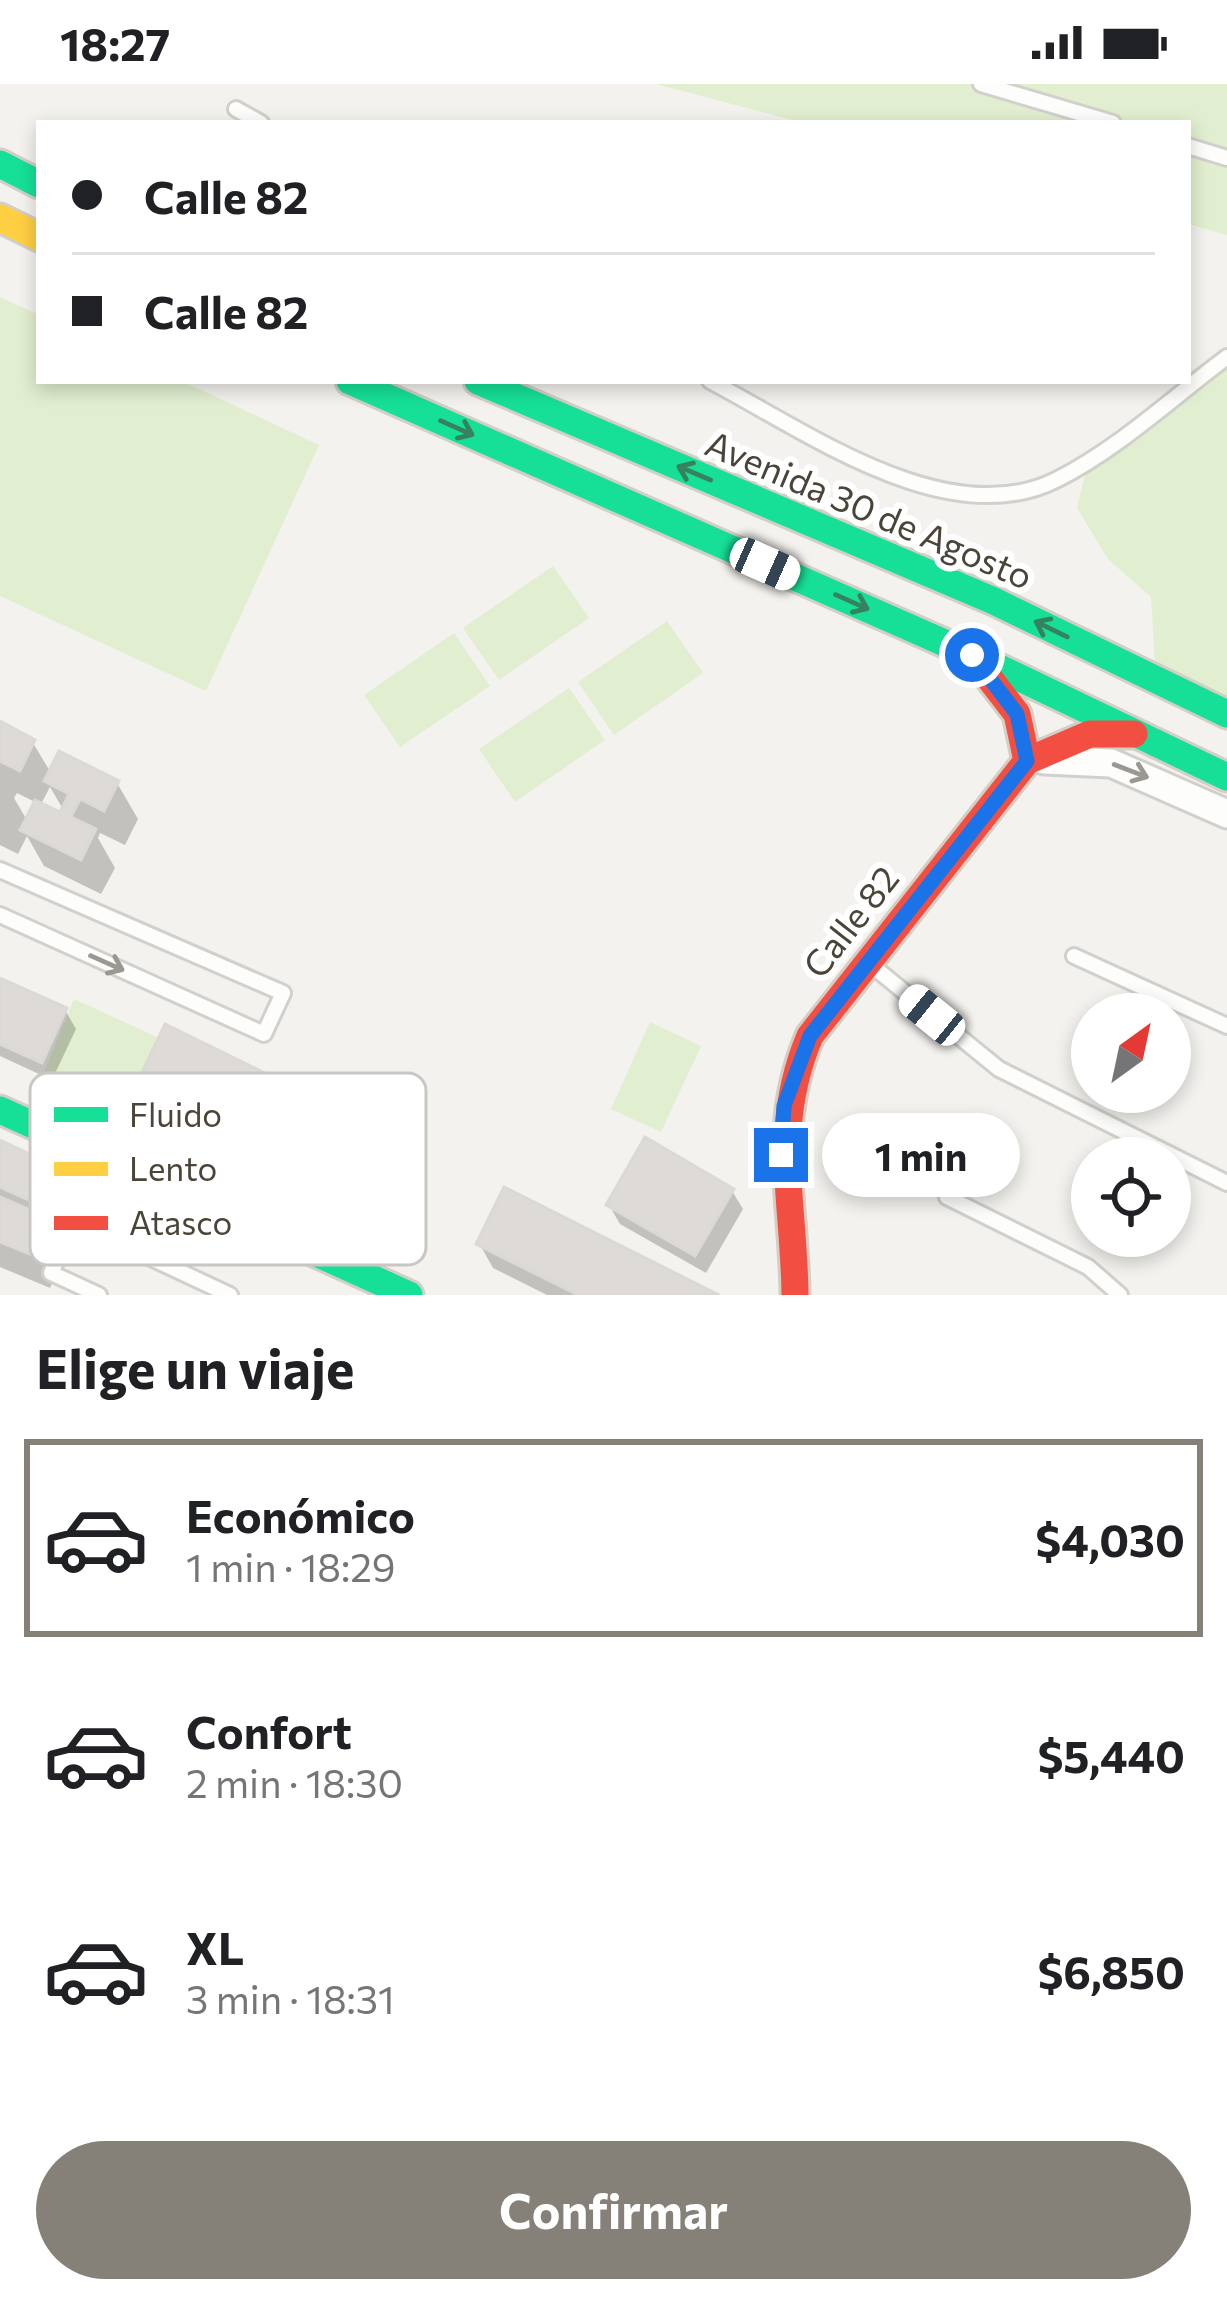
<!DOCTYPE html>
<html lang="es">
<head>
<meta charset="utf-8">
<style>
	:root { --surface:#fff; --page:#f2f2f2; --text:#202124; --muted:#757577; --line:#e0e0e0; --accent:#868178 }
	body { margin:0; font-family:Commissioner,sans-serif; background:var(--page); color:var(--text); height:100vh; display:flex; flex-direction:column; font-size:45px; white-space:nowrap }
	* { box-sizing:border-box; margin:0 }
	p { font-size:39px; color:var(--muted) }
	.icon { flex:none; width:66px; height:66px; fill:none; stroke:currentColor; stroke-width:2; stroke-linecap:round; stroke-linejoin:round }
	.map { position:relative; height:1211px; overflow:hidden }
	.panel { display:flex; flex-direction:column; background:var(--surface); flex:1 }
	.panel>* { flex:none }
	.guide { position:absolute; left:36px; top:36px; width:1155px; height:264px; border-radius:0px; box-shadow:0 6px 18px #0003; display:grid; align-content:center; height:264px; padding:0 36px; background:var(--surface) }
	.needle { width:78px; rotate:33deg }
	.controls { position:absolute; left:1071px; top:909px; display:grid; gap:24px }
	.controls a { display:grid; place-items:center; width:120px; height:120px; border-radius:50%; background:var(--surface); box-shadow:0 6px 18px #0003; font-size:60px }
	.end { position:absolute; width:54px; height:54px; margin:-27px; border:15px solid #1a73e8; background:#fff; box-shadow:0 0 0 6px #fff }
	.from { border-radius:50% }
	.bubble { position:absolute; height:84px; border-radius:42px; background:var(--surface); box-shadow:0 6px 18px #0003; font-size:39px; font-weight:700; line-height:84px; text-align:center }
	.car { position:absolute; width:36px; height:72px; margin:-36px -18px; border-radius:15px; box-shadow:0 0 9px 3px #0007; background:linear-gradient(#fff 24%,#345 0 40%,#fff 0 76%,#345 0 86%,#fff 0) }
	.guide b { display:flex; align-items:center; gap:42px; height:114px; font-size:45px }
	.guide b+b { border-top:3px solid var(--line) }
	.guide i { width:30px; height:30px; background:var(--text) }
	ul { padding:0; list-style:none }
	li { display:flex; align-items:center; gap:36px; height:198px; margin:0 24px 18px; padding:0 12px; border:6px solid transparent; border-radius:0px }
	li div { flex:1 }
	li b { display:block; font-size:45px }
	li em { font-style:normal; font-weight:700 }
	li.on { border-color:var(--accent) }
	li>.icon { width:108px; height:108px; stroke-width:1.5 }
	h2 { padding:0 36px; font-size:54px; line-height:144px }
	.action { display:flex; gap:24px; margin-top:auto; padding:24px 36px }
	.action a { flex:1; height:138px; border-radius:72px; background:var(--accent); color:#fff; font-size:48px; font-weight:700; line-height:138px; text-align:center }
	.status { display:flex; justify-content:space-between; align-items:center; height:84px; padding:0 60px; background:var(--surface); direction:ltr }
	.status svg { height:33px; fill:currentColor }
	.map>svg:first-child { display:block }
	.green { fill:#e1eecf }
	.shadow { fill:#0003; fill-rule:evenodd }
	.building { fill:#dedbd6; stroke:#dcd9d4; stroke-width:3 }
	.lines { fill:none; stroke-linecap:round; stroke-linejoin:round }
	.lane-casing { stroke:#d2d0cb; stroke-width:20 }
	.street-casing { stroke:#d2d0cb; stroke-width:33 }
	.fast-casing { stroke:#d3cfc5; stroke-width:33 }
	.slow-casing { stroke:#d3cfc5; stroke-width:33 }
	.jam-casing { stroke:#d3cfc5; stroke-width:33 }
	.lane { stroke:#fdfdfc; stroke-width:14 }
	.street { stroke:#fdfdfc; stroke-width:27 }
	.fast { stroke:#16e098; stroke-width:27 }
	.slow { stroke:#ffcf43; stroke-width:27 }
	.jam { stroke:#f24e42; stroke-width:27 }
	.oneway { stroke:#36825f }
	.oneway2 { stroke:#9b9791 }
	.route { stroke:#1a73e8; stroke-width:15 }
	.labels { text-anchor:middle; stroke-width:12; stroke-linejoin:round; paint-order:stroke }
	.street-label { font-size:36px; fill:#4b4439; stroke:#fff }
	.key { fill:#fff; stroke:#c9c7c4; stroke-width:3 }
	.key-label { font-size:33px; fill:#4b4439 }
</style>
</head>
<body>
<div class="status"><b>18:27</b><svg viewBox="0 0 49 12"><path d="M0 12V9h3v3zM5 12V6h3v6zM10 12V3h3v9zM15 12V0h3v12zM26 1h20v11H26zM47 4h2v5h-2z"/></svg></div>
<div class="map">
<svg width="1227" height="1211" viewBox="0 0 1227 1211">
	<rect width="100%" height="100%" fill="#f4f2ee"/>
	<!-- green -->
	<g class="green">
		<polygon points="656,0 1227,0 1227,151 1188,140 1188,39 804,39"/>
		<polygon points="0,213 39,231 39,297 182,297 319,361 206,607 0,512"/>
		<polygon points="1227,273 1227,630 1156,597 1151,513 1108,475 1077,424 1088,378"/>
		<polygon points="553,482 589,534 499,596 463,544"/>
		<polygon points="667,537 703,589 614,651 578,598"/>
		<polygon points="454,549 490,602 400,663 364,611"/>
		<polygon points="569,604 605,656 515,718 479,665"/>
		<polygon points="74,915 159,954 104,1073 24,1037"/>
		<polygon points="650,938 701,962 661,1048 611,1025"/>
	</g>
	<!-- shadow -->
	<g class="shadow">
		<path d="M0,642l33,17 18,30 66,10 21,36 -13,26 -25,-12 -2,5 17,30 -14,26 -57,-28 -17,-30 -9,18 -18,-9zM50,703l14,24 -2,5 -22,-10zM17,709l20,10 -9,19 -14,-24z"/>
		<polygon points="0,897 65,926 76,945 52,996 0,972"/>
		<polygon points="0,1060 66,1090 87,1126 71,1160 54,1153 65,1171 50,1204 0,1183"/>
		<polygon points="732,1107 743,1125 706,1189 620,1140 609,1121"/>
		<polygon points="479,1159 713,1211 547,1211 493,1184"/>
	</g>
	<!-- building -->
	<g class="building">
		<polygon points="0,637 35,656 20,687 0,677"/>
		<polygon points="59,667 119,697 104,727 80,715 71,733 96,745 81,776 20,746 35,716 60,728 69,710 44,697"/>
		<polygon points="0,894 67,924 42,979 0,960"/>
		<polygon points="165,940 413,1062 383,1125 135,1003"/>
		<polygon points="645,1053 734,1105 695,1172 606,1121"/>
		<polygon points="0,1056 68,1088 51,1126 0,1103"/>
		<polygon points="504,1103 719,1211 578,1211 476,1160"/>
		<polygon points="0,1113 46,1133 30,1170 0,1158"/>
	</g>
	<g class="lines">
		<defs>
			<g id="lane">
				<polyline points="981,0 1113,39"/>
				<polyline points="236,25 261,39"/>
				<polyline points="1188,62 1227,74"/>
				<path d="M710,297c96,50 237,153 346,99 62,-31 116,-82 171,-123"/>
				<polyline points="0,786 283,909 264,950 0,831"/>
				<polyline points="1074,872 1227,942"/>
				<polyline points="870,880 999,985 1227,1099"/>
				<polyline points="947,1113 1088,1183 1120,1211"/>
				<polyline points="74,1138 102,1078"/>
				<polyline points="99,1211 51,1189 74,1138 230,1211"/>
			</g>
			<polyline id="street" points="1044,676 1111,679 1227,730"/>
			<g id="fast">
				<polyline points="0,80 39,100"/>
				<polyline points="350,297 972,571 1227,693"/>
				<polyline points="478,297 994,517 1227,630"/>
				<polyline points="0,1026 409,1211"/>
			</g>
			<polyline id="slow" points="0,134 39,153"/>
			<g id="jam">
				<polyline points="974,574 1017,630 1027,677"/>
				<path d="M795,1211c-1,-95 -24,-167 15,-259l217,-275 63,-27h44"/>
			</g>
		</defs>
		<!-- lane casing -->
		<use href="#lane" class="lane-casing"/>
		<!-- street casing -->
		<use href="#street" class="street-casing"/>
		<!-- fast casing -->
		<use href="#fast" class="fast-casing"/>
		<!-- slow casing -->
		<use href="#slow" class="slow-casing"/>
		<!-- jam casing -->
		<use href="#jam" class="jam-casing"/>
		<!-- lane -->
		<use href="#lane" class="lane"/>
		<!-- street -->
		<use href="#street" class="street"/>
		<!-- fast -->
		<use href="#fast" class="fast"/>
		<!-- slow -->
		<use href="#slow" class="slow"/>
		<!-- jam -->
		<use href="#jam" class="jam"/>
	</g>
	<!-- one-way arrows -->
	<defs><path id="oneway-shaft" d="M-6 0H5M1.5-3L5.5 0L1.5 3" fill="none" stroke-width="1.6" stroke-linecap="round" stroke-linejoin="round" transform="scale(3)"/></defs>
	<g class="oneway">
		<use href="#oneway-shaft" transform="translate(457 344) rotate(24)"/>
		<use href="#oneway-shaft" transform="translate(694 389) rotate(-157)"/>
		<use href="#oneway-shaft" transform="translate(852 518) rotate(24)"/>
		<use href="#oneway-shaft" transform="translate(1051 545) rotate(-154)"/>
	</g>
	<g class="oneway2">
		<use href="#oneway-shaft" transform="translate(1131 687) rotate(21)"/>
		<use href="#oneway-shaft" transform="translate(107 879) rotate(24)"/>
	</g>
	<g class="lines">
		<!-- route -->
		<polyline class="route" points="781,1071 784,1022 810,952 1027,677 1017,630 972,571"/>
	</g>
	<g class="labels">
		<!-- street labels -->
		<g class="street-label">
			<text transform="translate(869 426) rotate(23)" y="13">Avenida 30 de Agosto</text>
			<text transform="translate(851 838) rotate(-52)" y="13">Calle 82</text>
		</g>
	</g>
	<!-- legend -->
	<rect x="30" y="989" width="396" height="192" rx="18" class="key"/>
	<rect x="54" y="1023" width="54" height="15" fill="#16e098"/>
	<rect x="54" y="1078" width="54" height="14" fill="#ffcf43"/>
	<rect x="54" y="1132" width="54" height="14" fill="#f24e42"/>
	<g class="key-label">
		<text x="129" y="1043">Fluido</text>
		<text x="129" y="1097">Lento</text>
		<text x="129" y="1151">Atasco</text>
	</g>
</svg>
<div class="controls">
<a><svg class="needle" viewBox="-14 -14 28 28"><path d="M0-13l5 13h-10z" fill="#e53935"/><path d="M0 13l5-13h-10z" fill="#757577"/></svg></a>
<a><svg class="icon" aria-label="locate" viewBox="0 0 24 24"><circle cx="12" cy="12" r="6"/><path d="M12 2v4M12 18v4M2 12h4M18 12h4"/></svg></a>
</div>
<i class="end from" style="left:972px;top:571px"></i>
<i class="end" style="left:781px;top:1071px"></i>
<div class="bubble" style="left:822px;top:1029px;width:198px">1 min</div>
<i class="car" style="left:765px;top:480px;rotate:114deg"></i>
<i class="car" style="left:932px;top:931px;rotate:309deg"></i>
<div class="guide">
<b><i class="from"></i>Calle 82</b>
<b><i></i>Calle 82</b>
</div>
</div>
<section class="panel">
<h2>Elige un viaje</h2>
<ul>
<li class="on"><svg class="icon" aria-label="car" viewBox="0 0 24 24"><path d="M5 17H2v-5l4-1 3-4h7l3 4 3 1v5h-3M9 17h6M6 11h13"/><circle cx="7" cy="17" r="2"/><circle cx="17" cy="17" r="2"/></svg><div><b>Económico</b><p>1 min · 18:29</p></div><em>$4,030</em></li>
<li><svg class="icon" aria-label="car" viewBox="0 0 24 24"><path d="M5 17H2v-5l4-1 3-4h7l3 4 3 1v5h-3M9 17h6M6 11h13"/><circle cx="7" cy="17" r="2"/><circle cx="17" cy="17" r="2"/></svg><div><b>Confort</b><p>2 min · 18:30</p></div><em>$5,440</em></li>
<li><svg class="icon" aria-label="car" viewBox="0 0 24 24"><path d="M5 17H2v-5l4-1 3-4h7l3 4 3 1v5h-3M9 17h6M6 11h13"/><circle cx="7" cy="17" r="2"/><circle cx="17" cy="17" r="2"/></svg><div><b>XL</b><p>3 min · 18:31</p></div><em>$6,850</em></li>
</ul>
<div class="action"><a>Confirmar</a></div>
</section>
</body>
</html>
